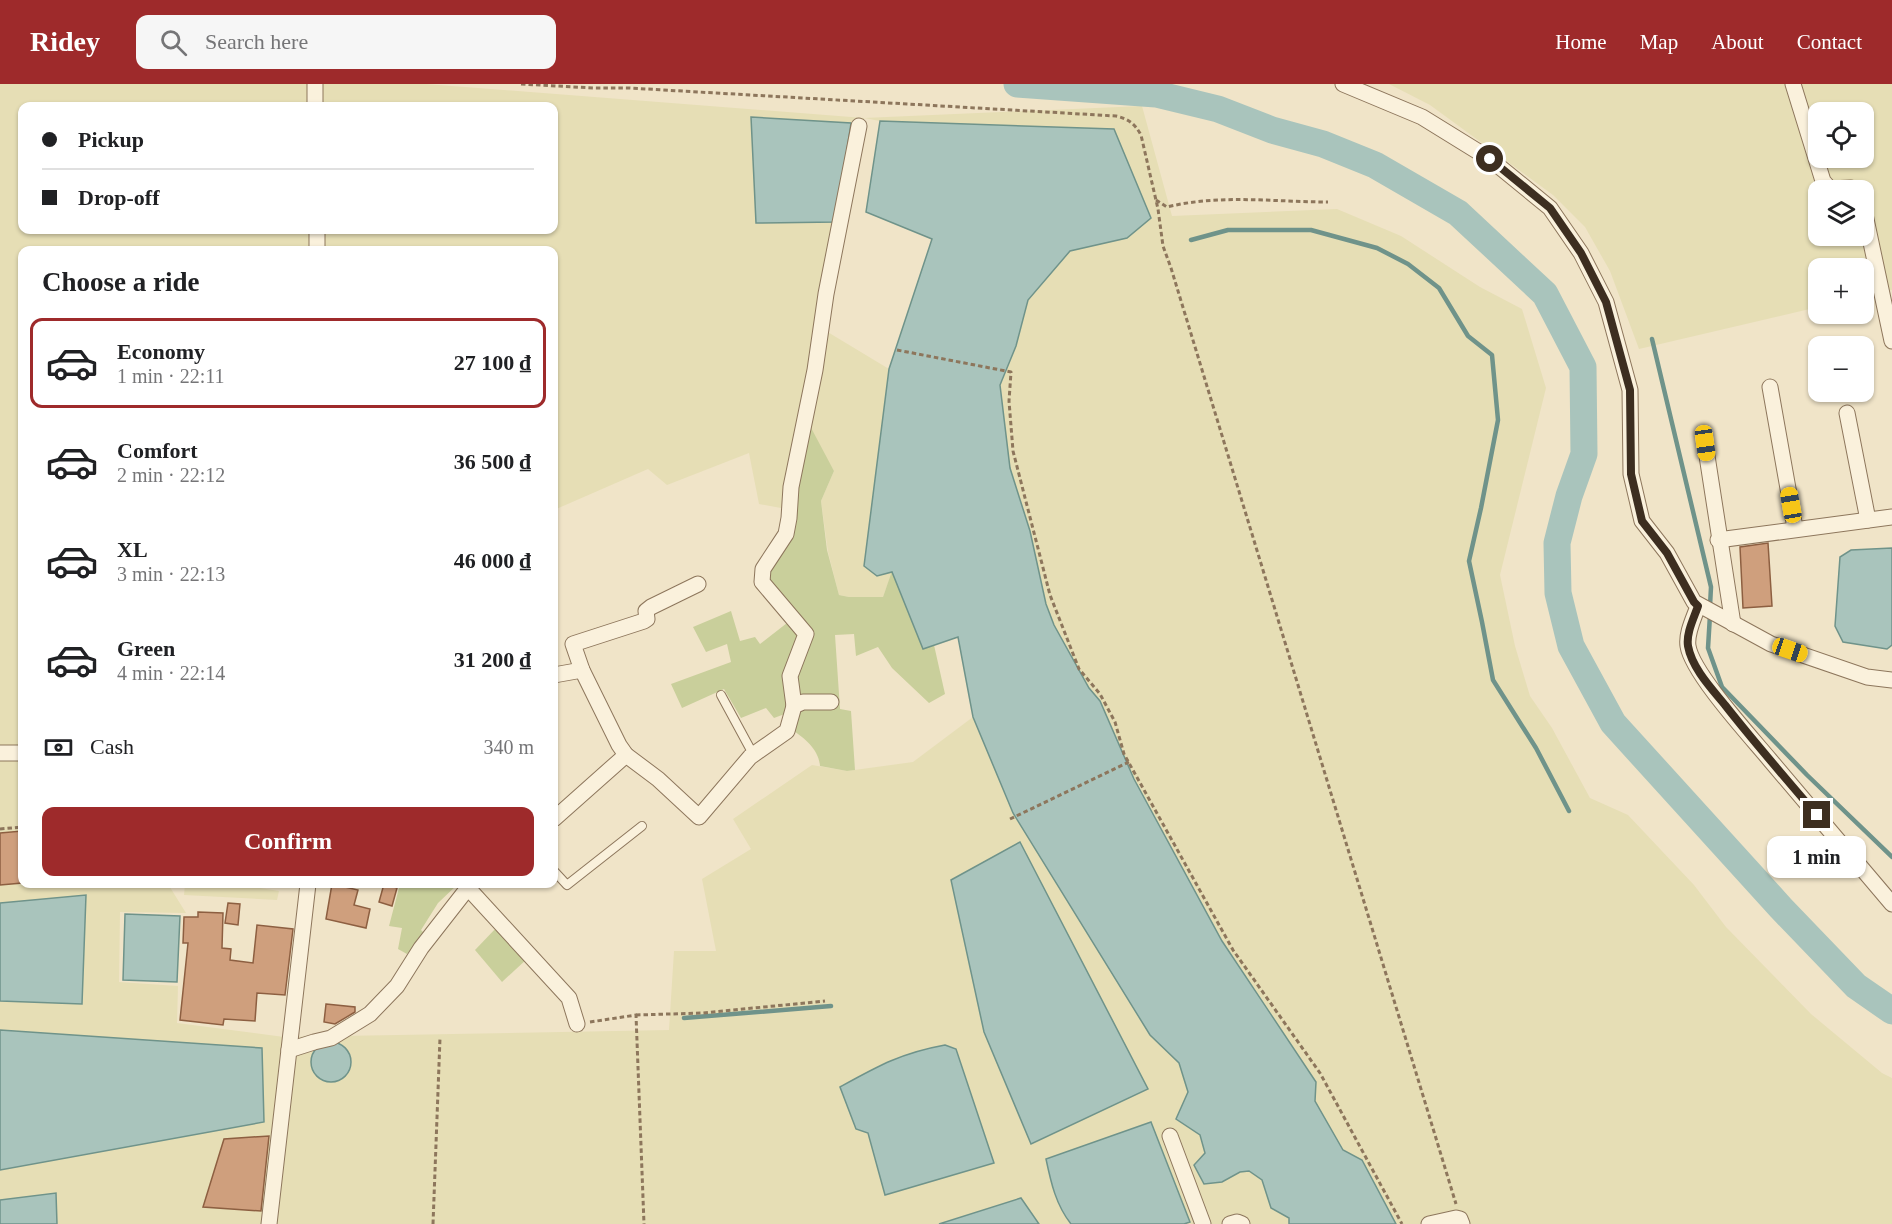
<!DOCTYPE html>
<html lang="en">
<head>
<meta charset="utf-8">
<style>
	:root { --surface:#fff; --page:#f6f6f6; --text:#202124; --muted:#757577; --line:#e0e0e0; --accent:#9e2a2b }
	body { margin:0; font-family:"Times New Roman",serif; background:var(--page); color:var(--text); height:100vh; display:flex; flex-direction:column; font-size:22px; white-space:nowrap }
	* { box-sizing:border-box; margin:0 }
	p { font-size:20px; color:var(--muted) }
	.icon { flex:none; width:33px; height:33px; fill:none; stroke:currentColor; stroke-width:2; stroke-linecap:round; stroke-linejoin:round }
	.map { position:relative; flex:1; overflow:hidden }
	.side { position:absolute; left:18px; top:162px; width:540px; height:642px; display:flex; flex-direction:column; background:var(--surface); border-radius:12px; box-shadow:0 2px 4px #0004 }
	.side>* { flex:none }
	.top-card { position:absolute; left:18px; top:18px; width:540px; height:132px; border-radius:12px; box-shadow:0 2px 4px #0004; display:grid; align-content:center; height:132px; padding:0 24px; background:var(--surface) }
	.buttons { position:absolute; left:1808px; top:18px; display:grid; gap:12px }
	.buttons a { display:grid; place-items:center; width:66px; height:66px; border-radius:12px; background:var(--surface); box-shadow:0 2px 4px #0004; font-size:30px }
	.end { position:absolute; width:27px; height:27px; margin:-14px; border:8px solid #3d2e20; background:#fff; box-shadow:0 0 0 3px #fff }
	.from { border-radius:50% }
	.bubble { position:absolute; height:42px; border-radius:12px; background:var(--surface); box-shadow:0 2px 4px #0004; font-size:20px; font-weight:700; line-height:42px; text-align:center }
	.car { position:absolute; width:18px; height:36px; margin:-18px -9px; border-radius:8px; box-shadow:0 0 4px 2px #0007; background:linear-gradient(#f5c518 24%,#345 0 40%,#f5c518 0 76%,#345 0 86%,#f5c518 0) }
	.top-card b { display:flex; align-items:center; gap:21px; height:57px; font-size:22px }
	.top-card b+b { border-top:2px solid var(--line) }
	.top-card i { width:15px; height:15px; background:var(--text) }
	ul { padding:0; list-style:none }
	li { display:flex; align-items:center; gap:18px; height:90px; margin:0 12px 9px; padding:0 12px; border:3px solid transparent; border-radius:12px }
	li div { flex:1 }
	li b { display:block; font-size:22px }
	li em { font-style:normal; font-weight:700 }
	li.active { border-color:var(--accent) }
	li>.icon { width:54px; height:54px; stroke-width:1.5 }
	h2 { padding:0 24px; font-size:27px; line-height:72px }
	.pay { display:flex; align-items:center; gap:15px; height:66px; padding:0 24px; font-size:22px }
	.pay p { margin-inline-start:auto }
	.action { display:flex; gap:12px; margin-top:auto; padding:12px 24px }
	.action a { flex:1; height:69px; border-radius:12px; background:var(--accent); color:#fff; font-size:24px; font-weight:700; line-height:69px; text-align:center }
	header { display:flex; align-items:center; gap:36px; box-sizing:border-box; height:84px; padding:0 30px; background:var(--accent); color:#fff }
	header strong { font-size:28px }
	nav { display:flex; gap:33px; margin-inline-start:auto; font-size:21px }
	.search { width:420px; height:54px; background:var(--page); display:flex; align-items:center; gap:15px; box-sizing:border-box; padding:0 21px; border-radius:12px; color:var(--muted); font-size:22px }
	.map>svg:first-child { display:block }
	.farmland { fill:#e6deb5; fill-rule:evenodd }
	.green { fill:#c9cf9b }
	.water { fill:#a9c4bc; stroke:#6f938a; stroke-width:1.5 }
	.lines { fill:none; stroke-linecap:round; stroke-linejoin:round }
	.stream { stroke:#6f938a; stroke-width:4.5 }
	.river { stroke:#a9c4bc; stroke-width:27 }
	.building { fill:#cf9f7d; stroke:#8d5f41; stroke-width:1.5 }
	.lane-casing { stroke:#8d765c; stroke-width:10 }
	.street-casing { stroke:#8d765c; stroke-width:17 }
	.path { stroke:#8d765c; stroke-width:3; stroke-dasharray:4.5 3; stroke-linecap:butt }
	.lane { stroke:#faf1dc; stroke-width:8 }
	.street { stroke:#faf1dc; stroke-width:15 }
	.route { stroke:#3d2e20; stroke-width:8 }
</style>
</head>
<body>
<header>
<strong>Ridey</strong>
<div class="search"><svg class="icon" aria-label="search" viewBox="0 0 24 24"><circle cx="10" cy="10" r="6"/><path d="M15 15l6 6"/></svg>Search here</div>
<nav><a>Home</a><a>Map</a><a>About</a><a>Contact</a></nav>
</header>
<div class="map">
<svg width="1892" height="1140" viewBox="0 0 1892 1140">
	<rect width="100%" height="100%" fill="#f0e4c8"/>
	<!-- farmland -->
	<g class="farmland">
		<path d="M0,0h426l438,34 278,-12 30,110 165,-7 64,27 79,51 42,22 24,79 -46,187 15,71 15,50 22,32 38,70 38,17 66,70 32,42 85,87 71,59 10,5v146h-1892zM22,22h532v124h-532zM864,34l16,3 -14,91 66,27 -43,130 -63,-38zM22,166h532v260l94,-41 19,16 82,-32 10,51 22,4 23,-85 30,48 -13,30 7,51 11,43 10,2h34l9,-25 31,77 35,-12 15,80 -60,45 -66,9 -35,-6 -79,54 18,30 -49,30 14,72h-42l-5,79 -385,7 -107,-14 1,-37 -59,-4 1,-70 66,1 -18,-29h-146z"/>
		<path d="M1389,0h503v206l-29,7v-29h-45v39l-179,42 -29,-78 -25,-44 -32,-32 -56,-41 -67,-49zM1818,28h45v46h-45zM1818,106h45v46h-45z"/>
		<polygon points="185,800 235,800 279,807 277,816 184,811"/>
	</g>
	<!-- green -->
	<g class="green">
		<path d="M809,340l25,47 -13,30 6,49 12,45 10,2h34l9,-26 31,78 11,-4 11,49 -16,9 -37,-35 -14,-21 -22,9 -2,-22 -19,1 5,74 11,2 4,59 -8,1 -27,-5c-1,-16 -15,-28 -28,-36l-2,-18 -16,6 -8,-10 -25,10 -17,-29 -42,19 -11,-24 60,-22 -4,-18 -21,8 -13,-25 38,-16 9,30 15,-4 5,7 36,-28 -30,-35 16,-33z"/>
		<polygon points="387,800 458,800 438,819 421,846 425,850 407,870 398,865 402,844 389,842 399,804"/>
		<polygon points="498,842 528,874 502,898 475,866"/>
	</g>
	<!-- water -->
	<g class="water">
		<polygon points="751,33 851,39 836,138 756,139"/>
		<polygon points="880,37 1114,45 1151,134 1127,154 1070,167 1028,216 1016,262 1000,301 1010,384 1030,447 1046,520 1054,541 1089,604 1100,617 1134,695 1222,857 1316,998 1315,1017 1343,1066 1362,1076 1396,1140 1289,1140 1289,1134 1271,1124 1262,1096 1249,1087 1240,1088 1222,1098 1204,1100 1194,1081 1205,1069 1200,1051 1176,1035 1188,1008 1179,979 1150,951 1013,729 973,633 958,553 923,565 892,488 877,492 864,482 889,285 932,155 866,128"/>
		<polygon points="1892,464 1892,561 1887,565 1843,558 1835,542 1840,473 1851,466"/>
		<polygon points="1020,758 1148,1005 1031,1060 984,948 951,796"/>
		<polygon points="86,811 82,920 0,917 0,819"/>
		<polygon points="125,830 180,832 177,898 123,896"/>
		<polygon points="0,946 262,964 264,1038 0,1086"/>
		<circle cx="331" cy="978" r="20"/>
		<path d="M945,961l11,4 38,114 -109,32 -17,-62 -12,-4 -16,-42c38,-21 61,-34 105,-42z"/>
		<path d="M1151,1038l39,100 -6,2h-113c-15,-19 -20,-41 -25,-65z"/>
		<polygon points="56,1109 57,1140 0,1140 0,1116"/>
		<polygon points="1021,1114 1039,1140 939,1140"/>
	</g>
	<g class="lines">
		<!-- stream -->
		<g class="stream">
			<polyline points="1191,156 1228,146 1311,146 1377,164 1408,180 1439,204 1468,252 1492,271 1498,336 1481,424 1469,477 1482,538 1493,596 1536,664 1569,727"/>
			<polyline points="1652,255 1711,503 1710,522"/>
			<polyline points="1710,531 1708,564 1722,603 1807,691 1892,773"/>
			<polyline points="684,934 831,922"/>
		</g>
		<!-- river -->
		<polyline class="river" points="1017,0 1156,10 1218,25 1272,46 1323,60 1375,81 1458,129 1545,210 1583,283 1584,370 1569,412 1557,459 1558,509 1571,562 1613,639 1781,824 1856,902 1892,927"/>
	</g>
	<!-- building -->
	<g class="building">
		<polygon points="1768,459 1772,522 1743,524 1740,463"/>
		<polygon points="22,747 22,799 0,801 0,749"/>
		<polygon points="332,800 358,806 354,821 370,825 366,844 326,835"/>
		<polygon points="384,800 397,804 392,822 379,818"/>
		<polygon points="228,819 240,820 238,841 225,839"/>
		<polygon points="198,828 223,829 222,864 231,865 230,876 253,879 257,841 293,845 285,911 257,909 255,937 224,935 223,941 180,936 188,859 183,859 184,833 198,833"/>
		<polygon points="326,920 355,923 355,928 335,940 324,938"/>
		<polygon points="269,1052 261,1127 203,1123 224,1055"/>
	</g>
	<g class="lines">
		<defs>
			<g id="lane">
				<polyline points="721,611 753,670"/>
				<polyline points="554,787 567,801 642,742"/>
			</g>
			<g id="street">
				<polyline points="1343,0 1422,33 1490,75 1550,124 1581,169 1606,218 1630,306 1631,390 1642,437 1667,469 1694,518 1771,560 1867,593 1892,596"/>
				<polyline points="1793,0 1823,97 1830,105 1851,104 1855,106"/>
				<polyline points="315,22 315,0"/>
				<polyline points="1863,121 1892,257"/>
				<polyline points="317,146 317,166"/>
				<polyline points="1770,303 1795,444"/>
				<polyline points="1847,329 1868,436"/>
				<polyline points="1705,359 1733,540"/>
				<polyline points="1718,456 1892,433"/>
				<polyline points="698,500 651,523 646,527 647,535 644,537 573,560 582,586 619,661 626,671 658,695 699,733 750,673 787,647 794,622 803,618 831,618"/>
				<path d="M1698,522c-4,12 -12,27 -10,40 4,27 63,91 82,114 41,48 81,96 122,144"/>
				<polyline points="554,591 582,586"/>
				<polyline points="794,622 790,592 806,550 762,498 763,485 786,450 789,434 791,403 815,286 826,210 859,42"/>
				<polyline points="0,669 22,669"/>
				<polyline points="554,735 626,671"/>
				<polyline points="468,804 569,914 577,940"/>
				<polyline points="289,966 314,958 331,954 370,930 397,902 421,864 471,800"/>
				<polyline points="1170,1052 1203,1140"/>
				<polyline points="269,1140 308,800"/>
				<polyline points="1230,1140 1237,1138 1242,1140"/>
				<polyline points="1429,1140 1456,1134 1460,1135 1462,1140"/>
			</g>
		</defs>
		<!-- lane casing -->
		<use href="#lane" class="lane-casing"/>
		<!-- street casing -->
		<use href="#street" class="street-casing"/>
		<!-- path -->
		<g class="path">
			<path d="M521,0l72,4h36l487,28c13,3 19,8 25,19l17,74 5,37 8,22 285,936"/>
			<path d="M1156,116l11,7c53,-13 107,-5 161,-5"/>
			<polyline points="897,266 1011,288 1009,317 1013,367 1050,511 1079,585 1100,610 1115,638 1124,670 1233,866 1320,989 1402,1140"/>
			<polyline points="1010,735 1129,678"/>
			<polyline points="0,745 22,743"/>
			<polyline points="636,931 703,929 825,917"/>
			<polyline points="590,938 636,931 644,1140"/>
			<polyline points="433,1140 440,954"/>
		</g>
		<!-- lane -->
		<use href="#lane" class="lane"/>
		<!-- street -->
		<use href="#street" class="street"/>
	</g>
	<g class="lines">
		<!-- route -->
		<path class="route" d="M1490,75l60,49 31,45 25,49 24,88 1,84 11,47 25,32 27,49 4,4c-4,12 -12,27 -10,40 4,22 23,42 37,59 29,37 61,74 92,110"/>
	</g>
</svg>
<div class="buttons">
<a><svg class="icon" aria-label="locate" viewBox="0 0 24 24"><circle cx="12" cy="12" r="6"/><path d="M12 2v4M12 18v4M2 12h4M18 12h4"/></svg></a>
<a><svg class="icon" aria-label="layers" viewBox="0 0 24 24"><path d="M12 4l9 5-9 5-9-5zM3 14l9 5 9-5"/></svg></a>
<a>+</a>
<a>−</a>
</div>
<i class="end from" style="left:1490px;top:75px"></i>
<i class="end" style="left:1817px;top:731px"></i>
<div class="bubble" style="left:1767px;top:752px;width:99px">1 min</div>
<i class="car" style="left:1705px;top:359px;rotate:172deg"></i>
<i class="car" style="left:1791px;top:421px;rotate:350deg"></i>
<i class="car" style="left:1790px;top:566px;rotate:109deg"></i>
<div class="top-card">
<b><i class="from"></i>Pickup</b>
<b><i></i>Drop-off</b>
</div>
<section class="side">
<h2>Choose a ride</h2>
<ul>
<li class="active"><svg class="icon" aria-label="car" viewBox="0 0 24 24"><path d="M5 17H2v-5l4-1 3-4h7l3 4 3 1v5h-3M9 17h6M6 11h13"/><circle cx="7" cy="17" r="2"/><circle cx="17" cy="17" r="2"/></svg><div><b>Economy</b><p>1 min · 22:11</p></div><em>27 100 ₫</em></li>
<li><svg class="icon" aria-label="car" viewBox="0 0 24 24"><path d="M5 17H2v-5l4-1 3-4h7l3 4 3 1v5h-3M9 17h6M6 11h13"/><circle cx="7" cy="17" r="2"/><circle cx="17" cy="17" r="2"/></svg><div><b>Comfort</b><p>2 min · 22:12</p></div><em>36 500 ₫</em></li>
<li><svg class="icon" aria-label="car" viewBox="0 0 24 24"><path d="M5 17H2v-5l4-1 3-4h7l3 4 3 1v5h-3M9 17h6M6 11h13"/><circle cx="7" cy="17" r="2"/><circle cx="17" cy="17" r="2"/></svg><div><b>XL</b><p>3 min · 22:13</p></div><em>46 000 ₫</em></li>
<li><svg class="icon" aria-label="car" viewBox="0 0 24 24"><path d="M5 17H2v-5l4-1 3-4h7l3 4 3 1v5h-3M9 17h6M6 11h13"/><circle cx="7" cy="17" r="2"/><circle cx="17" cy="17" r="2"/></svg><div><b>Green</b><p>4 min · 22:14</p></div><em>31 200 ₫</em></li>
</ul>
<div class="pay"><svg class="icon" aria-label="cash" viewBox="0 0 24 24"><path d="M3 7h18v10H3z"/><circle cx="12" cy="12" r="2"/></svg>Cash<p>340 m</p></div>
<div class="action"><a>Confirm</a></div>
</section>
</div>
</body>
</html>
